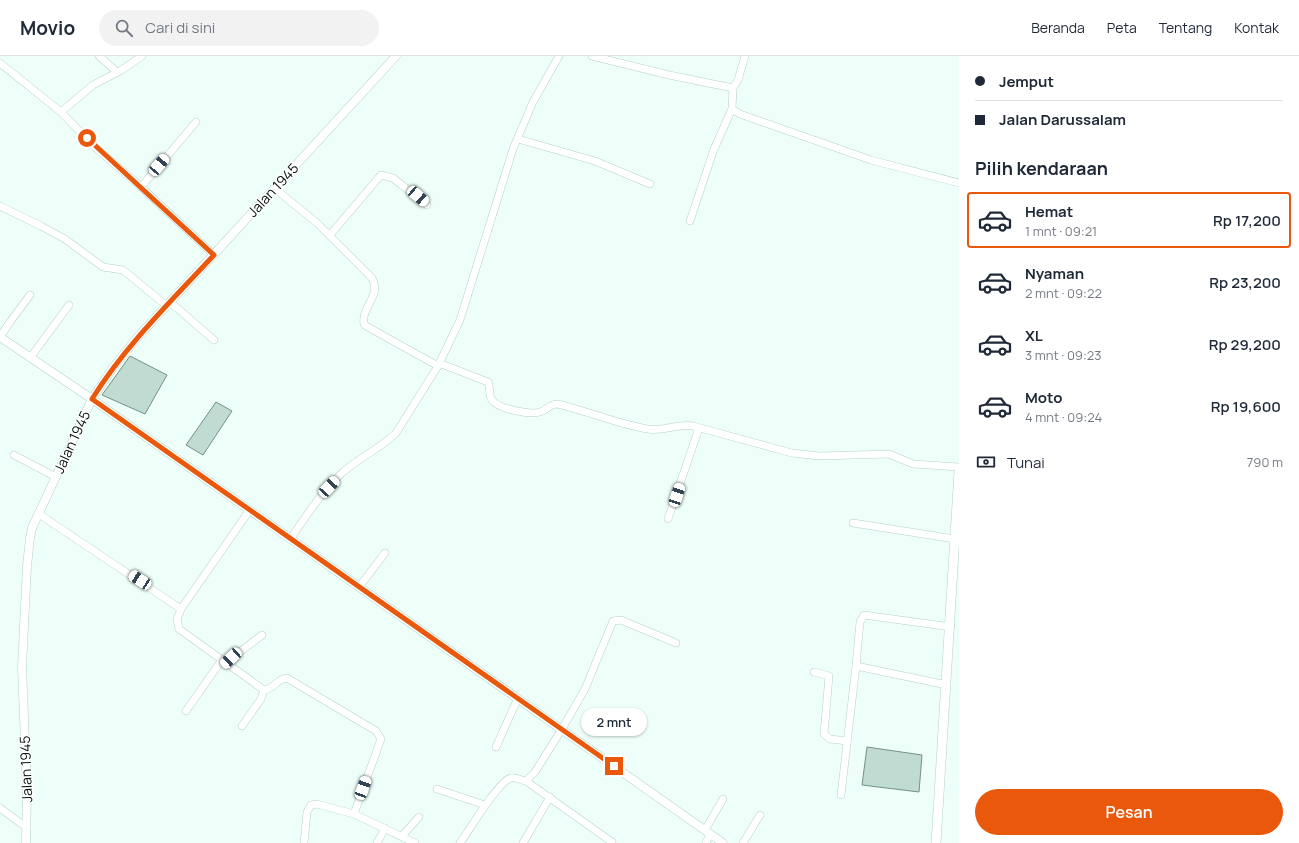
<!DOCTYPE html>
<html lang="id">
<head>
<meta charset="utf-8">
<style>
	:root { --surface:#fff; --page:#f2f2f3; --text:#1f2937; --muted:#747a83; --line:#e0e1e3; --accent:#ea580c }
	body { margin:0; font-family:Manrope,sans-serif; background:var(--page); color:var(--text); height:100vh; display:flex; flex-direction:column; font-size:15px; white-space:nowrap }
	* { box-sizing:border-box; margin:0 }
	p { font-size:13px; color:var(--muted) }
	.icon { flex:none; width:22px; height:22px; fill:none; stroke:currentColor; stroke-width:2; stroke-linecap:round; stroke-linejoin:round }
	.map { position:relative; flex:1; overflow:hidden }
	.side { display:flex; flex-direction:column; background:var(--surface); width:340px }
	.side>* { flex:none }
	.banner { display:grid; align-content:center; height:88px; padding:0 16px; background:var(--surface) }
	.end { position:absolute; width:18px; height:18px; margin:-9px; border:5px solid #ea580c; background:#fff; box-shadow:0 0 0 2px #fff }
	.from { border-radius:50% }
	.bubble { position:absolute; height:28px; border-radius:14px; background:var(--surface); box-shadow:0 1px 3px #0004; font-size:13px; font-weight:600; line-height:28px; text-align:center }
	.car { position:absolute; width:12px; height:24px; margin:-12px -6px; border-radius:5px; box-shadow:0 0 3px 1px #0007; background:linear-gradient(#fff 24%,#345 0 40%,#fff 0 76%,#345 0 86%,#fff 0) }
	.banner b { display:flex; align-items:center; gap:14px; height:38px; font-size:15px }
	.banner b+b { border-top:1px solid var(--line) }
	.banner i { width:10px; height:10px; background:var(--text) }
	ul { padding:0; list-style:none }
	li { display:flex; align-items:center; gap:12px; height:56px; margin:0 8px 6px; padding:0 8px; border:2px solid transparent; border-radius:4px }
	li div { flex:1 }
	li b { display:block; font-size:15px }
	li em { font-style:normal; font-weight:600 }
	li.on { border-color:var(--accent) }
	li>.icon { width:36px; height:36px; stroke-width:1.5 }
	h2 { padding:0 16px; font-size:18px; line-height:48px }
	.pay { display:flex; align-items:center; gap:10px; height:44px; padding:0 16px; font-size:15px }
	.pay p { margin-inline-start:auto }
	.cta { display:flex; gap:8px; margin-top:auto; padding:8px 16px }
	.cta a { flex:1; height:46px; border-radius:24px; background:var(--accent); color:#fff; font-size:16px; font-weight:600; line-height:46px; text-align:center }
	header { display:flex; align-items:center; gap:24px; box-sizing:border-box; height:56px; padding:0 20px; background:var(--surface); border-bottom:1px solid var(--line) }
	header strong { font-size:19px }
	nav { display:flex; gap:22px; margin-inline-start:auto; font-size:14px }
	.search { width:280px; height:36px; background:var(--page); display:flex; align-items:center; gap:10px; box-sizing:border-box; padding:0 14px; border-radius:22px; color:var(--muted); font-size:15px }
	main { display:flex; flex:1; min-height:0 }
	.map>svg:first-child { display:block }
	.building { fill:#bfdbd2; stroke:#759087 }
	.lines { fill:none; stroke-linecap:round; stroke-linejoin:round }
	.minor-casing { stroke:#b5d1c8; stroke-width:8 }
	.tertiary-casing { stroke:#b5d1c8; stroke-width:9 }
	.secondary-casing { stroke:#b5d1c8; stroke-width:10 }
	.minor { stroke:#fff; stroke-width:7 }
	.tertiary { stroke:#fff; stroke-width:8 }
	.secondary { stroke:#fff; stroke-width:9 }
	.route { stroke:#ea580c; stroke-width:5 }
	.labels { text-anchor:middle; stroke-width:3; stroke-linejoin:round; paint-order:stroke }
	.street-label { font-size:14px; fill:#091310; stroke:#fff }
</style>
</head>
<body>
<header>
<strong>Movio</strong>
<div class="search"><svg class="icon" aria-label="search" viewBox="0 0 24 24"><circle cx="10" cy="10" r="6"/><path d="M15 15l6 6"/></svg>Cari di sini</div>
<nav><a>Beranda</a><a>Peta</a><a>Tentang</a><a>Kontak</a></nav>
</header>
<main>
<div class="map">
<svg width="959" height="787" viewBox="0 0 959 787">
	<rect width="100%" height="100%" fill="#eefff9"/>
	<!-- building -->
	<g class="building">
		<polygon points="130,300 167,319 145,358 102,339"/>
		<polygon points="216,346 232,355 203,399 186,389"/>
		<polygon points="867,691 922,699 919,736 862,729"/>
	</g>
	<g class="lines">
		<defs>
			<g id="minor">
				<polyline points="99,0 117,16"/>
				<polyline points="592,0 669,19 733,32 738,24 745,0"/>
				<polyline points="0,7 61,56 95,91 141,131 214,199"/>
				<polyline points="733,32 732,53 740,58 871,104 959,127"/>
				<polyline points="61,56 93,29 120,15 142,0"/>
				<polyline points="518,83 595,105 650,128"/>
				<polyline points="141,131 196,66"/>
				<path d="M274,132l42,34 56,56c10,18 -11,28 -8,46l2,2 72,40"/>
				<polyline points="0,150 41,170 65,183 103,211 123,214 167,250"/>
				<polyline points="690,165 714,93 732,53"/>
				<polyline points="330,179 381,119 393,122 427,149"/>
				<polyline points="170,246 214,284"/>
				<polyline points="0,281 10,266 30,239"/>
				<polyline points="30,302 69,249"/>
				<path d="M439,307l49,19c3,6 0,13 4,18 6,9 39,15 48,12 7,-2 10,-8 17,-8 31,7 60,20 91,25 17,3 28,-6 45,-3l99,27 27,3 70,-2 24,10 46,3"/>
				<polyline points="14,399 56,421"/>
				<polyline points="39,458 181,553 249,455"/>
				<polyline points="668,463 699,372"/>
				<polyline points="853,467 955,483"/>
				<path d="M290,483c16,-22 31,-47 52,-66 16,-15 38,-24 54,-40l42,-67 22,-46 53,-171 20,-47 26,-46"/>
				<polyline points="359,531 385,497"/>
				<path d="M181,553l-4,10 2,10 85,61c10,-1 13,-11 23,-12l89,53 5,8 -27,75 61,29"/>
				<polyline points="225,607 262,579"/>
				<polyline points="856,610 860,566 864,559 951,571"/>
				<polyline points="814,616 829,620 824,678 830,683 847,685"/>
				<polyline points="186,655 221,605"/>
				<polyline points="242,670 261,643 264,634"/>
				<polyline points="496,691 518,642"/>
				<polyline points="526,725 612,786"/>
				<polyline points="437,733 485,749"/>
				<polyline points="841,739 856,610 947,629"/>
				<polyline points="0,752 27,772"/>
				<polyline points="705,774 723,743"/>
				<polyline points="402,780 419,761"/>
				<polyline points="304,787 307,756 311,749 317,748 354,758"/>
				<polyline points="377,787 385,772"/>
				<path d="M460,787c9,-12 39,-63 51,-65 4,-1 10,2 15,3l9,-9 27,-43 23,-40 28,-68 8,-1 55,23"/>
				<polyline points="523,787 550,741"/>
				<polyline points="706,787 710,778"/>
				<polyline points="743,787 760,759"/>
			</g>
			<g id="tertiary">
				<polyline points="0,281 92,343 723,787"/>
				<polyline points="26,787 27,736 22,611 27,510 30,482 32,472 92,343 112,313 137,282 396,0"/>
			</g>
			<polyline id="secondary" points="936,787 959,415"/>
		</defs>
		<!-- minor casing -->
		<use href="#minor" class="minor-casing"/>
		<!-- tertiary casing -->
		<use href="#tertiary" class="tertiary-casing"/>
		<!-- secondary casing -->
		<use href="#secondary" class="secondary-casing"/>
		<!-- minor -->
		<use href="#minor" class="minor"/>
		<!-- tertiary -->
		<use href="#tertiary" class="tertiary"/>
		<!-- secondary -->
		<use href="#secondary" class="secondary"/>
	</g>
	<g class="lines">
		<!-- route -->
		<path class="route" d="M87,82l127,117c-43,46 -89,91 -122,144l522,367"/>
	</g>
	<g class="labels">
		<!-- street labels -->
		<g class="street-label">
			<text transform="translate(273 134) rotate(-47)" y="5">Jalan 1945</text>
			<text transform="translate(72 386) rotate(-65)" y="5">Jalan 1945</text>
			<text transform="translate(26 713) rotate(-92)" y="5">Jalan 1945</text>
		</g>
	</g>
</svg>
<i class="end from" style="left:87px;top:82px"></i>
<i class="end" style="left:614px;top:710px"></i>
<div class="bubble" style="left:581px;top:652px;width:66px">2 mnt</div>
<i class="car" style="left:159px;top:109px;rotate:40deg"></i>
<i class="car" style="left:418px;top:140px;rotate:131deg"></i>
<i class="car" style="left:329px;top:431px;rotate:43deg"></i>
<i class="car" style="left:677px;top:439px;rotate:18deg"></i>
<i class="car" style="left:140px;top:524px;rotate:303deg"></i>
<i class="car" style="left:231px;top:602px;rotate:227deg"></i>
<i class="car" style="left:363px;top:732px;rotate:20deg"></i>
</div>
<section class="side">
<div class="banner">
<b><i class="from"></i>Jemput</b>
<b><i></i>Jalan Darussalam</b>
</div>
<h2>Pilih kendaraan</h2>
<ul>
<li class="on"><svg class="icon" aria-label="car" viewBox="0 0 24 24"><path d="M5 17H2v-5l4-1 3-4h7l3 4 3 1v5h-3M9 17h6M6 11h13"/><circle cx="7" cy="17" r="2"/><circle cx="17" cy="17" r="2"/></svg><div><b>Hemat</b><p>1 mnt · 09:21</p></div><em>Rp 17,200</em></li>
<li><svg class="icon" aria-label="car" viewBox="0 0 24 24"><path d="M5 17H2v-5l4-1 3-4h7l3 4 3 1v5h-3M9 17h6M6 11h13"/><circle cx="7" cy="17" r="2"/><circle cx="17" cy="17" r="2"/></svg><div><b>Nyaman</b><p>2 mnt · 09:22</p></div><em>Rp 23,200</em></li>
<li><svg class="icon" aria-label="car" viewBox="0 0 24 24"><path d="M5 17H2v-5l4-1 3-4h7l3 4 3 1v5h-3M9 17h6M6 11h13"/><circle cx="7" cy="17" r="2"/><circle cx="17" cy="17" r="2"/></svg><div><b>XL</b><p>3 mnt · 09:23</p></div><em>Rp 29,200</em></li>
<li><svg class="icon" aria-label="car" viewBox="0 0 24 24"><path d="M5 17H2v-5l4-1 3-4h7l3 4 3 1v5h-3M9 17h6M6 11h13"/><circle cx="7" cy="17" r="2"/><circle cx="17" cy="17" r="2"/></svg><div><b>Moto</b><p>4 mnt · 09:24</p></div><em>Rp 19,600</em></li>
</ul>
<div class="pay"><svg class="icon" aria-label="cash" viewBox="0 0 24 24"><path d="M3 7h18v10H3z"/><circle cx="12" cy="12" r="2"/></svg>Tunai<p>790 m</p></div>
<div class="cta"><a>Pesan</a></div>
</section>
</main>
</body>
</html>
